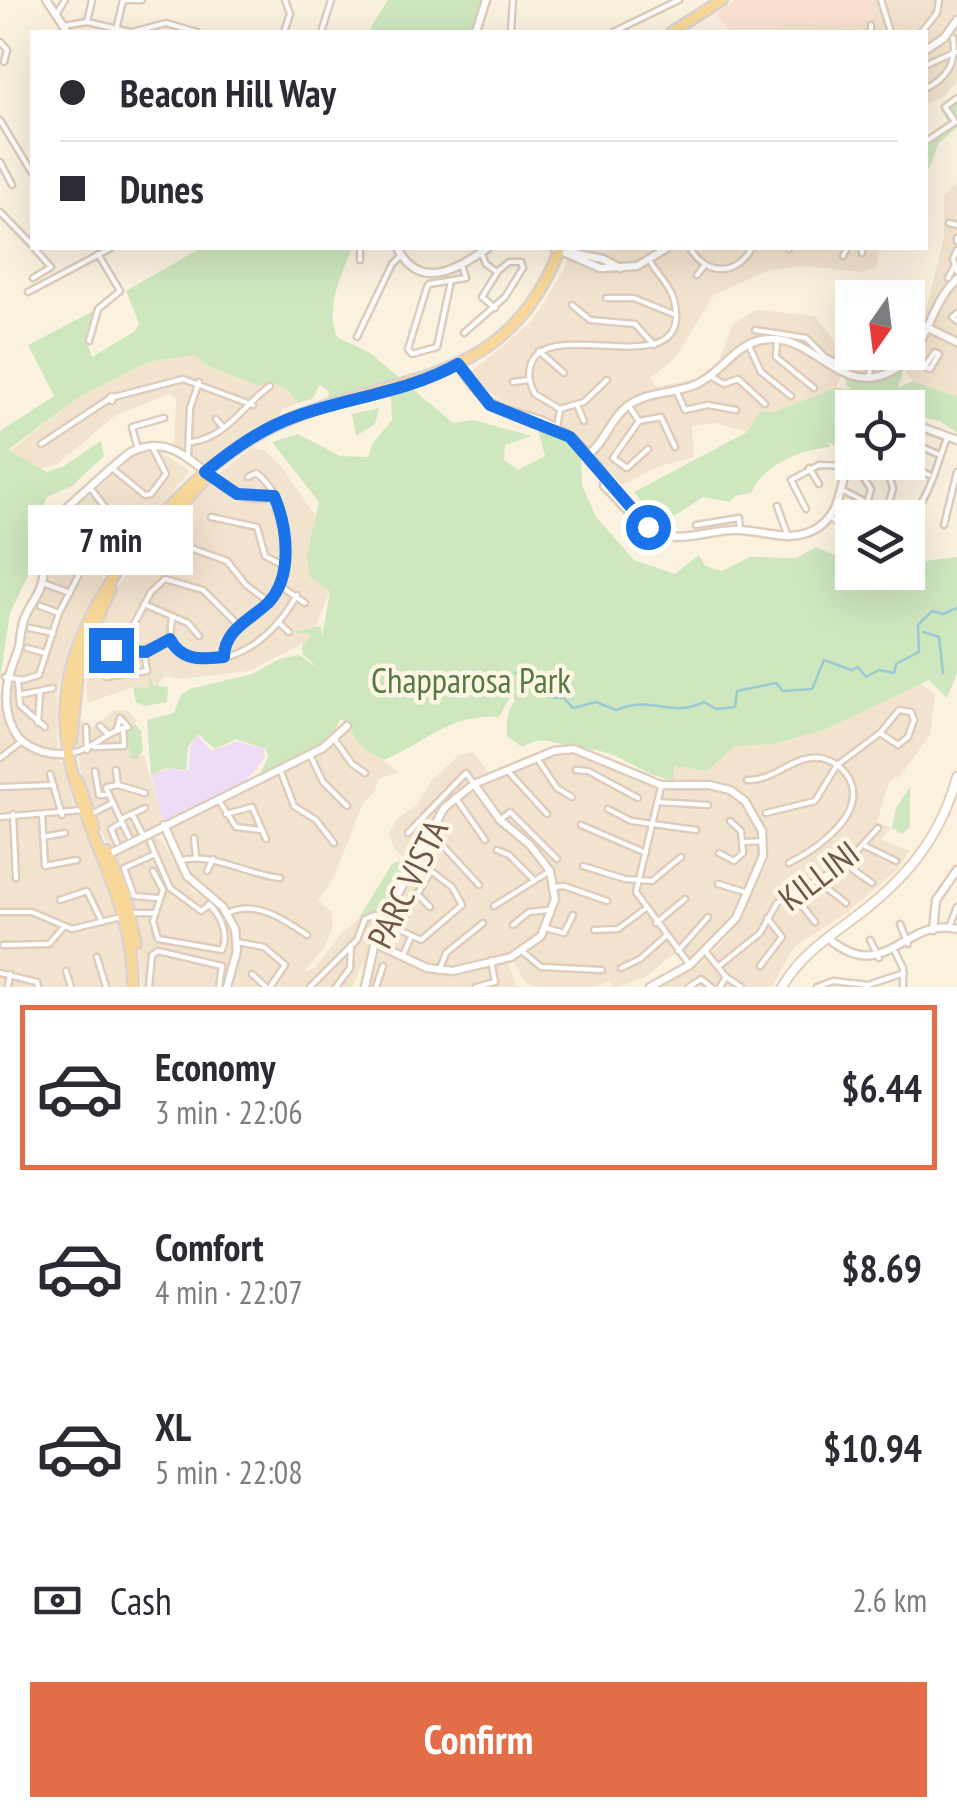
<!DOCTYPE html>
<html lang="en">
<head>
<meta charset="utf-8">
<style>
	:root { --surface:#fff; --page:#f7f7f7; --text:#2b2b33; --muted:#7c7c81; --line:#e1e1e2; --accent:#e26d47 }
	body { margin:0; font-family:"PT Sans Narrow",sans-serif; background:var(--page); color:var(--text); height:100vh; display:flex; flex-direction:column; font-size:38px; white-space:nowrap }
	* { box-sizing:border-box; margin:0 }
	p { font-size:32px; color:var(--muted) }
	.icon { flex:none; width:55px; height:55px; fill:none; stroke:currentColor; stroke-width:2; stroke-linecap:round; stroke-linejoin:round }
	.map { position:relative; height:987px; overflow:hidden }
	.sheet { display:flex; flex-direction:column; background:var(--surface); flex:1 }
	.sheet>* { flex:none }
	.guide { position:absolute; left:30px; top:30px; width:898px; height:220px; border-radius:0px; box-shadow:0 10px 40px #0002; display:grid; align-content:center; height:220px; padding:0 30px; background:var(--surface) }
	.needle { width:65px; rotate:194deg }
	.tools { position:absolute; left:835px; top:280px; display:grid; gap:20px }
	.tools a { display:grid; place-items:center; width:90px; height:90px; border-radius:0px; background:var(--surface); box-shadow:0 10px 40px #0002; font-size:50px }
	.end { position:absolute; width:45px; height:45px; margin:-22px; border:12px solid #1a73e8; background:#fff; box-shadow:0 0 0 5px #fff }
	.from { border-radius:50% }
	.bubble { position:absolute; height:70px; border-radius:0px; background:var(--surface); box-shadow:0 10px 40px #0002; font-size:32px; font-weight:700; line-height:70px; text-align:center }
	.guide b { display:flex; align-items:center; gap:35px; height:95px; font-size:38px }
	.guide b+b { border-top:2px solid var(--line) }
	.guide i { width:25px; height:25px; background:var(--text) }
	ul { padding:18px 0 0; list-style:none }
	li { display:flex; align-items:center; gap:30px; height:165px; margin:0 20px 15px; padding:0 10px; border:5px solid transparent; border-radius:0px }
	li div { flex:1 }
	li b { display:block; font-size:38px }
	li em { font-style:normal; font-weight:700 }
	li.selected { border-color:var(--accent) }
	li>.icon { width:90px; height:90px; stroke-width:1.5 }
	.pay { display:flex; align-items:center; gap:25px; height:110px; padding:0 30px; font-size:38px }
	.pay p { margin-inline-start:auto }
	.cta { display:flex; gap:20px; margin-top:auto; padding:20px 30px }
	.cta a { flex:1; height:115px; border-radius:0px; background:var(--accent); color:#fff; font-size:40px; font-weight:700; line-height:115px; text-align:center }
	.map>svg:first-child { display:block }
	.residential { fill:#f2e3ce }
	.commercial { fill:#fbe0d3 }
	.education { fill:#eedcf7 }
	.green { fill:#cee7bf }
	.lines { fill:none; stroke-linecap:round; stroke-linejoin:round }
	.stream { stroke:#9ccad4; stroke-width:2.5 }
	.minor-casing { stroke:#decdbc; stroke-width:9 }
	.tertiary-casing { stroke:#decdbc; stroke-width:11 }
	.secondary-casing { stroke:#e3ceba; stroke-width:12 }
	.primary-casing { stroke:#dad3cf; stroke-width:14 }
	.minor { stroke:#fff; stroke-width:4 }
	.tertiary { stroke:#fff; stroke-width:6 }
	.secondary { stroke:#fff; stroke-width:8 }
	.primary { stroke:#f8d799; stroke-width:9 }
	.route { stroke:#1a73e8; stroke-width:12 }
	.labels { text-anchor:middle; stroke-width:9; stroke-linejoin:round; paint-order:stroke }
	.park-label { font-size:35px; fill:#537b43; stroke:#fef5e5 }
	.street-label { font-size:35px; fill:#705748; stroke:#fef5e5 }
</style>
</head>
<body>
<div class="map">
<svg width="957" height="987" viewBox="0 0 957 987">
	<rect width="100%" height="100%" fill="#fbf1df"/>
	<!-- residential -->
	<g class="residential">
		<polygon points="869,0 957,0 957,81 945,96 925,106 925,32 764,32 788,22 851,26 873,17"/>
		<polygon points="957,183 957,397 913,381 899,362 866,375 843,371 836,388 821,395 771,413 761,410 748,432 716,423 692,426 694,457 657,467 622,485 563,428 520,411 473,383 471,372 532,321 564,269 570,248 880,248 876,267 862,272 802,266 769,270 714,295 675,358 650,378 657,387 699,378 718,363 733,324 756,310 815,316 835,343 852,352 908,352 908,318 925,315 944,237 944,195"/>
		<polygon points="194,355 208,366 260,386 271,382 287,389 298,403 282,409 278,419 205,466 174,446 176,399 170,394 116,415 56,465 42,468 7,453 79,397 147,362"/>
		<polygon points="252,448 264,450 282,468 320,522 330,591 315,628 294,632 311,635 309,640 249,671 179,679 165,676 156,686 149,674 149,689 133,687 88,703 86,684 94,650 88,647 114,590 206,483"/>
		<polygon points="145,451 169,457 188,470 186,476 146,523 136,520 103,569 103,580 76,632 57,691 58,753 32,746 19,736 4,700 27,618 42,592 49,537 76,503 90,496 135,454"/>
		<polygon points="920,684 935,694 930,735 901,775 889,782 877,822 892,828 881,839 909,851 898,869 845,914 795,946 771,987 657,987 703,961 726,938 744,912 769,858 763,822 753,805 720,785 673,780 673,766 707,771 735,746 773,744 824,730"/>
		<polygon points="0,705 17,739 29,750 63,762 73,804 115,898 127,949 126,987 0,987"/>
		<polygon points="115,710 129,711 137,721 127,733 130,758 144,755 163,821 109,849 83,787 74,726 82,721 91,728"/>
		<polygon points="350,729 366,749 399,772 378,779 375,791 363,803 334,877 318,900 332,912 333,926 324,948 304,972 316,967 339,936 359,918 384,913 412,859 406,859 394,848 389,832 398,818 417,805 431,781 459,755 473,752 494,780 543,759 579,754 647,783 728,793 744,804 758,830 760,857 731,920 693,960 684,963 675,953 645,977 619,987 612,987 610,981 596,987 535,987 525,982 512,960 508,962 516,987 363,987 367,965 362,964 352,987 231,987 239,957 236,921 218,896 188,875 168,826 332,747"/>
		<polygon points="151,835 161,839 191,890 212,903 231,928 234,950 225,987 142,987 135,917 114,862 116,855"/>
	</g>
	<!-- commercial -->
	<polygon class="commercial" points="735,0 869,0 874,17 851,26 788,22 763,32 731,32 716,14"/>
	<!-- education -->
	<polygon class="education" points="197,735 212,751 237,741 265,749 264,759 246,781 163,821 151,775 168,769 189,770 190,747"/>
	<!-- green -->
	<g class="green">
		<polygon points="388,0 483,0 474,32 368,32"/>
		<polygon points="957,101 957,127 939,143 925,178 925,142 949,123 941,110"/>
		<path d="M201,248h151c-11,27 -27,60 -15,89l33,16 83,70 20,-3 59,16 -27,9 -1,15 14,10 27,-14 -8,-31 18,5 26,22 1,33 14,32 38,43 41,14 24,-19 6,11 17,5 28,-14 46,1 20,-11 36,16v9h56v-9l49,-6v116l-10,25 -18,-18 -105,50 -51,14 -38,2 -28,25 -33,-5 -1,14c-23,-3 -39,-16 -60,-25 -16,-6 -30,-7 -47,-10 -21,-4 -23,-9 -44,2l-15,-11c0,-14 -1,-24 8,-35l-3,-8 -13,24c-51,-3 -72,25 -115,43 -18,-9 -32,-19 -34,-37l-10,-4c-8,29 -55,42 -80,55l8,-17 -2,-8 -30,-10 -21,10 -17,-15 -10,13 -2,23 -19,-2 -16,7 -4,-55 27,-7 7,-18 9,-6 62,-15 27,-15 20,-4 22,15 -18,-15 -1,-9 9,-11 -18,-3 28,-6 1,12 8,-47 -20,-14 -3,-21 12,-54 -47,-60 26,-8 42,22 28,1 5,-14 19,-23 -2,-35 -63,18 2,-12 -9,-6 -8,14 -14,4 -11,-14 -16,-7 -11,4 -52,-20 -14,-11 -47,7 -68,35 -71,53 39,22 17,-6 37,-25 3,15 -32,30 -25,11 -14,33 -2,40 -21,43 -10,66v-248l54,-35 -26,-51 69,-36 -10,33 5,15 43,-26 4,-8 -13,-32z"/>
		<path d="M901,369l2,5 -6,14 16,-7 44,16v36l-17,-12 -32,-7v-6h-56l-3,45 -21,-11 2,5c-30,3 -67,18 -79,46l-16,3 -5,6 -27,-5 -43,28 -26,-33 113,-60 14,-22 10,3 65,-25 16,1 -6,-4v-7l29,1z"/>
		<polygon points="379,408 375,424 356,436 352,414"/>
		<polygon points="149,674 154,685 168,687 167,702 145,706 136,702 133,687 149,688"/>
		<polygon points="135,724 141,731 143,750 137,759 130,759 127,733"/>
		<polygon points="910,787 910,827 902,834 892,828 896,808"/>
		<polygon points="413,857 384,913 359,918 392,864"/>
	</g>
	<g class="lines">
		<!-- stream -->
		<g class="stream">
			<polyline points="923,632 939,637 943,673"/>
			<path d="M516,673l34,9 -2,15 16,1 9,10 23,-6 20,8c39,-16 52,9 88,-8l12,7 19,-2 2,-16 39,-8 7,8 29,-2 12,-29 27,10 7,-3 8,10 13,-7 15,3 2,-9 23,-12 -1,-27 14,-14 11,3 14,-6"/>
		</g>
		<defs>
			<g id="minor">
				<polyline points="123,0 142,0"/>
				<polyline points="881,0 891,32"/>
				<polyline points="56,15 65,0"/>
				<polyline points="87,22 92,0"/>
				<polyline points="871,25 871,32"/>
				<polyline points="63,26 87,22 130,32"/>
				<polyline points="116,30 123,0"/>
				<polyline points="511,31 513,0"/>
				<polyline points="132,32 166,23 197,32"/>
				<polyline points="284,32 290,14 285,0"/>
				<polyline points="321,32 331,0"/>
				<polyline points="613,32 679,0"/>
				<polyline points="922,32 937,13 939,0"/>
				<polyline points="0,42 7,50 4,62"/>
				<polyline points="925,66 956,52"/>
				<path d="M925,89c21,-10 32,-25 28,-51"/>
				<polyline points="0,120 32,173"/>
				<polyline points="954,120 945,107 957,98"/>
				<polyline points="925,142 955,122"/>
				<polyline points="0,162 12,185"/>
				<polyline points="0,212 32,245"/>
				<polyline points="949,223 957,225"/>
				<polyline points="957,238 957,241"/>
				<path d="M690,248c16,28 47,28 62,0"/>
				<polyline points="862,248 862,253"/>
				<polyline points="789,249 789,248"/>
				<polyline points="957,250 953,259 957,271"/>
				<polyline points="843,256 847,248"/>
				<polyline points="360,260 360,248"/>
				<polyline points="697,275 705,265"/>
				<polyline points="33,278 51,267 34,248"/>
				<polyline points="948,278 955,265"/>
				<polyline points="451,281 437,347 412,354 408,349 427,287 429,284 466,278 462,265"/>
				<polyline points="28,292 111,248"/>
				<polyline points="606,298 634,298 676,315"/>
				<polyline points="572,305 590,320 635,324 654,345"/>
				<polyline points="495,308 482,297 497,273"/>
				<polyline points="957,313 952,317 957,321"/>
				<polyline points="755,330 806,338 825,357 845,367"/>
				<polyline points="464,333 505,297 523,268 521,262 509,262 497,272 486,264 481,252"/>
				<polyline points="357,337 392,264 401,255"/>
				<polyline points="777,339 776,357 814,388"/>
				<polyline points="908,340 915,334 908,342"/>
				<polyline points="89,341 98,309 120,291 98,254"/>
				<polyline points="748,344 761,372 791,396"/>
				<polyline points="539,351 564,373"/>
				<polyline points="911,357 927,368 930,369 939,354 935,352 925,366"/>
				<polyline points="710,376 724,384 738,379 765,404"/>
				<polyline points="869,378 870,361 880,352"/>
				<path d="M607,380l-23,22 -24,7 -25,-15c-5,-9 -8,-20 -4,-30 17,-50 165,24 143,-64 -3,-14 -17,-26 -24,-39"/>
				<polyline points="513,382 529,380"/>
				<polyline points="676,390 685,410 708,405 736,410"/>
				<polygon points="111,396 114,397 112,401 109,399"/>
				<polyline points="114,397 183,379 253,405"/>
				<polyline points="628,405 639,421 661,417 675,447"/>
				<polyline points="578,407 584,421"/>
				<polyline points="216,419 223,427"/>
				<polyline points="639,421 613,458 627,468 648,449"/>
				<polyline points="557,428 560,409"/>
				<path d="M192,442c35,-5 52,-38 78,-56"/>
				<polyline points="41,444 109,399"/>
				<polyline points="138,449 132,427 164,418"/>
				<polyline points="188,456 190,408 199,382"/>
				<polyline points="857,467 871,489 863,518"/>
				<polyline points="112,468 145,495 151,494 166,474 153,448"/>
				<polyline points="809,468 819,484"/>
				<polyline points="929,475 911,466 912,443 940,455"/>
				<path d="M605,477l-2,9c22,21 34,41 62,54l3,-3"/>
				<path d="M842,490c18,7 32,19 49,25 36,12 45,-54 57,-79"/>
				<polyline points="777,506 788,537"/>
				<polyline points="65,508 101,541 114,519 92,490"/>
				<polyline points="806,509 791,480 819,465 847,466"/>
				<polyline points="830,516 840,523"/>
				<polyline points="211,517 257,527 265,556 284,566"/>
				<polyline points="885,518 893,488 886,466"/>
				<polyline points="696,525 739,518 740,530"/>
				<polyline points="944,525 957,472"/>
				<polyline points="69,536 79,523"/>
				<polyline points="188,547 227,561 246,585 269,602"/>
				<polyline points="56,563 78,573"/>
				<polyline points="43,583 70,593"/>
				<polyline points="280,586 305,603"/>
				<polyline points="144,604 188,623 199,636"/>
				<polyline points="40,606 59,613"/>
				<path d="M172,617l-2,22 14,17c50,15 90,-20 113,-61"/>
				<polyline points="278,622 289,632"/>
				<polyline points="133,626 151,592 165,579 203,590 240,627"/>
				<polyline points="30,628 53,633"/>
				<polyline points="88,643 129,654 169,640"/>
				<polyline points="27,648 46,653"/>
				<path d="M224,657c1,-31 32,-38 48,-60 24,-32 17,-101 -16,-124l-8,4"/>
				<polyline points="5,677 23,680 39,675 59,613 85,563"/>
				<polyline points="106,677 147,671 144,652"/>
				<polyline points="18,680 20,705 45,727"/>
				<polyline points="19,695 53,688"/>
				<polygon points="899,710 911,712 914,720 908,737 898,745 880,733"/>
				<polyline points="38,723 40,693"/>
				<polyline points="100,726 108,734"/>
				<polyline points="86,727 87,750"/>
				<polyline points="117,729 120,718 128,727"/>
				<polyline points="335,740 352,764 365,773"/>
				<polyline points="94,747 124,746 123,728"/>
				<path d="M71,753c24,-4 35,-22 57,-26"/>
				<polyline points="310,755 323,782 347,806"/>
				<polyline points="0,758 22,741"/>
				<polyline points="537,758 557,788 572,797"/>
				<polyline points="280,769 294,806 316,820 334,843"/>
				<polyline points="116,770 118,785"/>
				<polyline points="507,770 547,814"/>
				<polyline points="576,770 588,771 638,798"/>
				<polyline points="95,771 99,795 105,795"/>
				<polyline points="50,774 62,815"/>
				<path d="M747,780c26,2 47,-26 74,-22 11,2 20,9 26,17 24,36 -28,73 -58,88"/>
				<polyline points="0,787 54,785"/>
				<polyline points="107,787 118,785 145,793"/>
				<polyline points="661,787 636,892 690,965"/>
				<polyline points="106,788 129,837"/>
				<polyline points="455,797 485,840"/>
				<polyline points="218,799 236,827 261,830"/>
				<polyline points="657,802 708,805"/>
				<polyline points="608,809 631,821 696,830"/>
				<polyline points="93,813 111,804"/>
				<polyline points="766,813 815,801 837,765 880,733"/>
				<polyline points="13,814 16,878"/>
				<polyline points="132,814 143,835"/>
				<polyline points="226,814 252,807 266,839"/>
				<polyline points="42,815 45,866 77,860"/>
				<polyline points="0,817 82,810"/>
				<polyline points="121,819 145,808"/>
				<polyline points="500,820 510,812 557,859"/>
				<polyline points="581,825 646,853"/>
				<polyline points="408,833 466,773 474,784"/>
				<polyline points="433,835 479,885"/>
				<polyline points="43,837 65,833"/>
				<polyline points="194,838 196,856"/>
				<polyline points="150,842 170,888 201,911 208,906"/>
				<polyline points="745,842 764,841"/>
				<polyline points="117,843 111,829 121,823"/>
				<polyline points="863,845 896,861"/>
				<polyline points="497,850 509,855 532,878"/>
				<polyline points="719,853 734,861 743,853 741,831 730,821"/>
				<polyline points="155,854 124,868 134,896 158,898"/>
				<path d="M179,861c31,-10 66,13 101,17"/>
				<polyline points="845,864 872,883"/>
				<polyline points="583,866 625,879 652,881 681,857"/>
				<path d="M153,871l10,19 -10,31 5,18 64,11c7,-16 -1,-34 -13,-46"/>
				<polyline points="207,871 213,859"/>
				<polygon points="431,871 452,887 462,905 421,940 397,929"/>
				<polyline points="817,880 846,903"/>
				<polyline points="718,884 748,893"/>
				<polyline points="554,887 564,886 607,901"/>
				<polyline points="416,893 430,907"/>
				<polyline points="792,893 815,922"/>
				<polyline points="60,900 87,891 102,922"/>
				<polyline points="494,906 550,871"/>
				<polyline points="0,912 32,912 72,929 121,917"/>
				<polyline points="130,913 155,913"/>
				<path d="M228,913c26,-14 57,7 79,22"/>
				<polyline points="656,923 685,899"/>
				<polyline points="900,924 908,944"/>
				<polyline points="513,925 529,912 548,910"/>
				<polyline points="949,927 957,907"/>
				<polyline points="546,928 564,933 573,915"/>
				<polyline points="594,930 618,929 645,909"/>
				<polyline points="870,940 879,958"/>
				<polyline points="237,942 264,947 285,965 270,987"/>
				<polyline points="3,945 49,944 63,928"/>
				<polyline points="678,951 708,917"/>
				<polyline points="523,952 541,967 602,970"/>
				<polyline points="706,952 726,977 741,987"/>
				<polyline points="895,952 903,968 903,987"/>
				<polyline points="403,955 411,937"/>
				<polyline points="97,957 106,987"/>
				<polyline points="719,966 760,933 777,903 845,864 878,828"/>
				<polyline points="760,966 782,937 767,918"/>
				<polyline points="621,968 640,959 667,935"/>
				<polyline points="66,971 71,987"/>
				<polyline points="439,971 446,953 483,923"/>
				<polyline points="0,973 37,982 38,987"/>
				<polyline points="252,974 266,987"/>
				<polyline points="8,987 10,974"/>
				<polyline points="149,987 152,955 158,951 222,966 219,987"/>
				<polyline points="310,987 357,940 365,919 375,915 384,918"/>
				<polyline points="336,987 350,968 351,945"/>
				<polyline points="376,987 383,966"/>
				<polyline points="476,987 495,982 491,960"/>
				<polyline points="689,987 701,979 711,987"/>
				<polyline points="720,987 726,977"/>
				<polyline points="817,987 833,981 868,985 904,973"/>
			</g>
			<g id="tertiary">
				<polyline points="46,0 67,32"/>
				<polyline points="476,32 486,0"/>
				<polyline points="925,51 944,38 957,20"/>
				<path d="M397,248c23,44 60,21 91,0"/>
				<polyline points="554,248 600,268"/>
				<polyline points="564,251 603,259 620,268"/>
				<polyline points="603,268 637,266 667,248"/>
				<polyline points="926,327 957,342"/>
				<path d="M458,364c37,65 65,37 111,72 30,23 46,62 74,87 30,27 61,6 94,7 29,0 55,15 82,-3 26,-19 20,-49 33,-75"/>
				<polyline points="908,422 957,440"/>
				<path d="M588,455c17,-13 21,-33 37,-47 21,-18 48,-13 72,-24 28,-13 40,-46 76,-45 45,1 69,58 119,32 36,-18 36,-66 65,-92"/>
				<path d="M67,754c-19,1 -36,-4 -49,-17 -18,-27 -13,-55 -1,-84 4,-10 3,-20 6,-30 3,-13 12,-22 17,-34 9,-22 0,-46 13,-67 3,-5 72,-67 78,-70 60,-30 83,61 143,44"/>
				<polyline points="164,825 187,876 223,907 235,929 237,951 227,987"/>
				<polyline points="107,855 323,748 347,726"/>
				<polyline points="933,930 936,900 957,870"/>
				<path d="M828,938c57,49 77,-22 129,-9"/>
				<polyline points="374,943 427,968 453,971 511,957 541,936 555,899 550,871 530,845 500,820 474,784"/>
				<polyline points="365,987 377,933 444,808 474,784 554,751 574,749 661,785 709,785 730,790 745,801 762,831 763,856 736,918 690,965 650,987"/>
			</g>
			<path id="secondary" d="M782,987c18,-31 44,-48 72,-69 51,-38 86,-79 103,-141"/>
			<g id="primary">
				<polyline points="672,32 722,0"/>
				<polyline points="146,546 205,479"/>
				<polyline points="71,741 80,658 111,589"/>
				<polyline points="78,781 94,828"/>
				<polyline points="106,850 125,894 136,944"/>
				<path d="M133,987c2,-107 -82,-190 -66,-299 15,-100 126,-228 218,-267 113,-49 222,-32 275,-173"/>
			</g>
		</defs>
		<!-- minor casing -->
		<use href="#minor" class="minor-casing"/>
		<!-- tertiary casing -->
		<use href="#tertiary" class="tertiary-casing"/>
		<!-- secondary casing -->
		<use href="#secondary" class="secondary-casing"/>
		<!-- primary casing -->
		<use href="#primary" class="primary-casing"/>
		<!-- minor -->
		<use href="#minor" class="minor"/>
		<!-- tertiary -->
		<use href="#tertiary" class="tertiary"/>
		<!-- secondary -->
		<use href="#secondary" class="secondary"/>
		<!-- primary -->
		<use href="#primary" class="primary"/>
	</g>
	<g class="lines">
		<!-- route -->
		<path class="route" d="M111,650l35,2 24,-13c12,23 32,20 54,18 0,-27 26,-37 44,-54 26,-27 19,-77 6,-107l-37,-2 -32,-22c28,-23 57,-44 92,-56 53,-19 111,-24 161,-52l32,41 80,32 78,90"/>
	</g>
	<g class="labels">
		<!-- park labels -->
		<g class="park-label">
			<text x="471" y="693">Chapparosa Park</text>
		</g>
		<!-- street labels -->
		<g class="street-label">
			<text transform="translate(819 876) rotate(-37)" y="12">KILLINI</text>
			<text transform="translate(408 884) rotate(-64)" y="12">PARC VISTA</text>
		</g>
	</g>
</svg>
<div class="tools">
<a><svg class="needle" viewBox="-14 -14 28 28"><path d="M0-13l5 13h-10z" fill="#e53935"/><path d="M0 13l5-13h-10z" fill="#7c7c81"/></svg></a>
<a><svg class="icon" aria-label="locate" viewBox="0 0 24 24"><circle cx="12" cy="12" r="6"/><path d="M12 2v4M12 18v4M2 12h4M18 12h4"/></svg></a>
<a><svg class="icon" aria-label="layers" viewBox="0 0 24 24"><path d="M12 4l9 5-9 5-9-5zM3 14l9 5 9-5"/></svg></a>
</div>
<i class="end from" style="left:648px;top:527px"></i>
<i class="end" style="left:111px;top:650px"></i>
<div class="bubble" style="left:28px;top:505px;width:165px">7 min</div>
<div class="guide">
<b><i class="from"></i>Beacon Hill Way</b>
<b><i></i>Dunes</b>
</div>
</div>
<section class="sheet">
<ul>
<li class="selected"><svg class="icon" aria-label="car" viewBox="0 0 24 24"><path d="M5 17H2v-5l4-1 3-4h7l3 4 3 1v5h-3M9 17h6M6 11h13"/><circle cx="7" cy="17" r="2"/><circle cx="17" cy="17" r="2"/></svg><div><b>Economy</b><p>3 min · 22:06</p></div><em>$6.44</em></li>
<li><svg class="icon" aria-label="car" viewBox="0 0 24 24"><path d="M5 17H2v-5l4-1 3-4h7l3 4 3 1v5h-3M9 17h6M6 11h13"/><circle cx="7" cy="17" r="2"/><circle cx="17" cy="17" r="2"/></svg><div><b>Comfort</b><p>4 min · 22:07</p></div><em>$8.69</em></li>
<li><svg class="icon" aria-label="car" viewBox="0 0 24 24"><path d="M5 17H2v-5l4-1 3-4h7l3 4 3 1v5h-3M9 17h6M6 11h13"/><circle cx="7" cy="17" r="2"/><circle cx="17" cy="17" r="2"/></svg><div><b>XL</b><p>5 min · 22:08</p></div><em>$10.94</em></li>
</ul>
<div class="pay"><svg class="icon" aria-label="cash" viewBox="0 0 24 24"><path d="M3 7h18v10H3z"/><circle cx="12" cy="12" r="2"/></svg>Cash<p>2.6 km</p></div>
<div class="cta"><a>Confirm</a></div>
</section>
</body>
</html>
